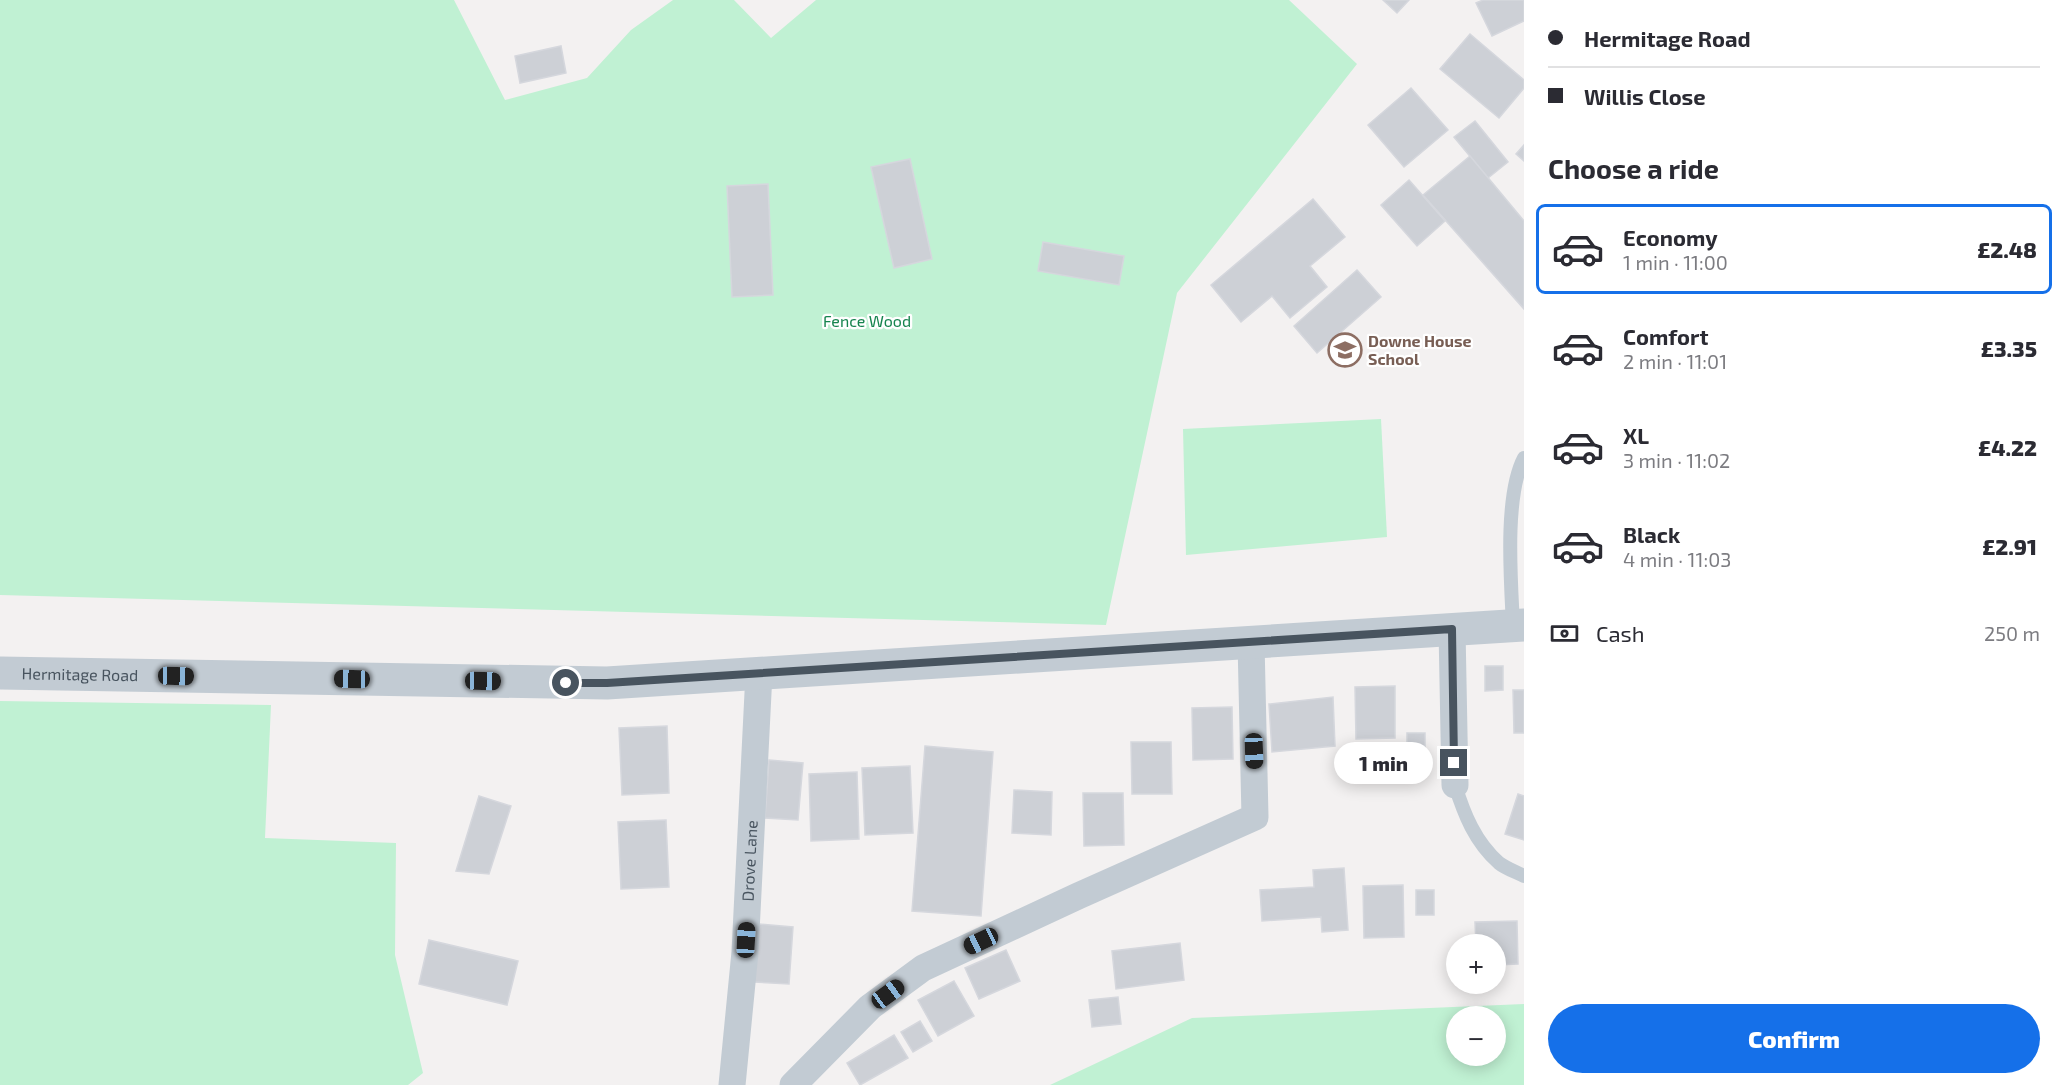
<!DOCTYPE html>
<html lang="en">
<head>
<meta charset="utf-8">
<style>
	:root { --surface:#fff; --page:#f7f7f7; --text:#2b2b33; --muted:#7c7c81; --line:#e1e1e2; --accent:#1570e9 }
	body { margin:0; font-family:"Exo 2",sans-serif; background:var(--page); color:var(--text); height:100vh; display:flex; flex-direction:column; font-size:22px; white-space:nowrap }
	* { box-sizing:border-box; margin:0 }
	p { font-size:20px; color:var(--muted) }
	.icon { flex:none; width:33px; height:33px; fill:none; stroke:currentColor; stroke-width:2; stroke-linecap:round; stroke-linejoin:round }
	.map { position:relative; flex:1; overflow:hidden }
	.side { display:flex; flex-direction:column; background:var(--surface); width:540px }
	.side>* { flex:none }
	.banner { display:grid; align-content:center; height:132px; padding:0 24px; background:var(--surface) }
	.controls { position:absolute; left:1446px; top:934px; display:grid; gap:12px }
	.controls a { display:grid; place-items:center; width:60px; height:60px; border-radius:50%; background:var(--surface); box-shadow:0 3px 15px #0003; font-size:30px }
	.end { position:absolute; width:27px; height:27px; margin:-14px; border:8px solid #48545f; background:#fff; box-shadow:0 0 0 3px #fff }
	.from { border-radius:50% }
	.bubble { position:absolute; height:42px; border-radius:21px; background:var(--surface); box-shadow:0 3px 15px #0003; font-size:20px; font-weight:800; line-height:42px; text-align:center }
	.car { position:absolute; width:18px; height:36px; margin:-18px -9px; border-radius:8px; box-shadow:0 0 4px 2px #0007; background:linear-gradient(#222 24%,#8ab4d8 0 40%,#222 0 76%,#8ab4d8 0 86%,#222 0) }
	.banner b { display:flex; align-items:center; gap:21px; height:57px; font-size:22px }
	.banner b+b { border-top:2px solid var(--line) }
	.banner i { width:15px; height:15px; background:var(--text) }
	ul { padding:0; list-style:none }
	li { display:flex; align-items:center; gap:18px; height:90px; margin:0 12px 9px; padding:0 12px; border:3px solid transparent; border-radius:9px }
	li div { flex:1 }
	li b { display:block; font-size:22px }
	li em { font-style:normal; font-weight:800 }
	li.active { border-color:var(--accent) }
	li>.icon { width:54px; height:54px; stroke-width:1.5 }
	h2 { padding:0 24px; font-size:27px; line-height:72px }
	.pay { display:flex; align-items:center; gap:15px; height:66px; padding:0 24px; font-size:22px }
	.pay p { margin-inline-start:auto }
	.action { display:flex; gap:12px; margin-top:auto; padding:12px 24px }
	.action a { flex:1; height:69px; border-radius:36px; background:var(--accent); color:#fff; font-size:24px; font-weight:800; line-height:69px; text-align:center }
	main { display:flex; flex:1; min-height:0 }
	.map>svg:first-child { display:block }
	.green { fill:#c0f1d3; fill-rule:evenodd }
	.building { fill:#cdd0d6; stroke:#d5d7dd; stroke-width:1.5 }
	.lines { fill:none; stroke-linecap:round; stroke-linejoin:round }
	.service { stroke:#c2cbd3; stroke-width:14 }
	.minor { stroke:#c2cbd3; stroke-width:27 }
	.tertiary { stroke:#c2cbd3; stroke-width:33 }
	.route { stroke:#48545f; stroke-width:8 }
	.labels { text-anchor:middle; stroke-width:4.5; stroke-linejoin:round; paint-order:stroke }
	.park-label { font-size:16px; fill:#16844e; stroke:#fff }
	.education-label { font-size:16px; font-weight:bold; fill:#785e54; stroke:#fff; text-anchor:start }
	.street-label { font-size:16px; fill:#48545f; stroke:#fff }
</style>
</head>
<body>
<main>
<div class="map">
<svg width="1524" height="1085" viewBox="0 0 1524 1085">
	<rect width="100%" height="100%" fill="#f3f1f1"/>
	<!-- green -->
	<g class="green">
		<polygon points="0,0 454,0 505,100 587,78 631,30 673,0 734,0 771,38 816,0 1289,0 1357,64 1177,293 1106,625 0,595"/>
		<polygon points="1381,419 1387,537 1186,555 1183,429"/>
		<polygon points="0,701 271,705 265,838 396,843 395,955 423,1073 408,1085 0,1085"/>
		<path d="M1524,1004v81h-474l142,-67zM1456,1017h40v39h-40z"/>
	</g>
	<!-- building -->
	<g class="building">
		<polygon points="1383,0 1409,0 1397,13"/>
		<polygon points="1483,0 1524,0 1524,21 1492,36 1476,3"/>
		<polygon points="1470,34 1524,80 1524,88 1499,118 1440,69"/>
		<polygon points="561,46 566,73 520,83 515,56"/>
		<polygon points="1411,88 1448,130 1404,167 1368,125"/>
		<polygon points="1475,121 1508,162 1488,178 1454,137"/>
		<polygon points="1524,145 1524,161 1516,154"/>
		<polygon points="1470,156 1524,221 1524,309 1423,195"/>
		<polygon points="910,159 932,259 894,268 871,167"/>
		<polygon points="1409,180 1445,221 1417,246 1381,205"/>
		<polygon points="768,184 773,295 732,297 727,186"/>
		<polygon points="1313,199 1345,237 1310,266 1327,287 1290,318 1272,296 1241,322 1211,285"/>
		<polygon points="1043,242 1124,256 1119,285 1038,271"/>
		<polygon points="1357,270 1381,297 1317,353 1294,326"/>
		<polygon points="1485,666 1503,666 1503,690 1485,691"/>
		<polygon points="1395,686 1395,738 1356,739 1355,687"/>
		<polygon points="1513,690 1524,690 1524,733 1514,733"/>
		<polygon points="1333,697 1335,746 1272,752 1269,704"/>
		<polygon points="1232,707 1233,759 1193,760 1192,708"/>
		<polygon points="667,726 669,793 622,795 619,728"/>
		<rect x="1407" y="733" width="18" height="24"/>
		<polygon points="1131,742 1171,742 1172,794 1132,794"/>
		<polygon points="925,746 993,752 981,916 912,911"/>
		<polygon points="769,760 803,763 798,820 765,818"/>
		<polygon points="910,766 913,833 865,835 862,768"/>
		<polygon points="857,772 859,839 811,841 809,774"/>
		<polygon points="1014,790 1052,792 1051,835 1012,833"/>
		<polygon points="1083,793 1123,793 1124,845 1084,846"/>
		<polygon points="1518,794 1524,796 1524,840 1505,834"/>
		<polygon points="479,796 511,806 489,874 456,871"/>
		<polygon points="666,820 669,887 621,889 618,822"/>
		<polygon points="1344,868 1348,930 1322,932 1321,917 1262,921 1260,890 1314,887 1313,870"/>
		<polygon points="1403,885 1404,937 1364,938 1363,886"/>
		<rect x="1416" y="890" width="18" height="25"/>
		<polygon points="1517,921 1518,964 1496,965 1496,945 1476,945 1475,922"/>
		<polygon points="759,924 793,927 789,984 754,982"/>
		<polygon points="429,940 518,961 507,1005 419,984"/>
		<polygon points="1180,943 1184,980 1116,989 1112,951"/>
		<polygon points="1006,950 1020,981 979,999 965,968"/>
		<polygon points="954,981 974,1016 938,1036 918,1000"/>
		<polygon points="1118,997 1121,1024 1092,1027 1089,1000"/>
		<polygon points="920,1021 932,1041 913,1052 901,1032"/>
		<polygon points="894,1035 908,1058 860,1085 847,1063"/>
	</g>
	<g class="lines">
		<!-- service -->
		<g class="service">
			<path d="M1513,625c-2,-43 -9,-129 11,-167"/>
			<path d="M1455,785c9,29 20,57 44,78 6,5 17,9 25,13"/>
		</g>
		<!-- minor -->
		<g class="minor">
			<polyline points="1452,629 1455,785"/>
			<path id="s1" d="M732,1085l13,-133 14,-279"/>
			<polyline points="793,1085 870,1007 923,968 1078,896 1255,817 1251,642"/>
		</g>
		<!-- tertiary -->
		<path class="tertiary" id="s2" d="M0,673l607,10 917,-58"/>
	</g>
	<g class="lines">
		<!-- route -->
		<polyline class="route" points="566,683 607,683 1452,629 1454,763"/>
	</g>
	<!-- icons -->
	<defs>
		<symbol id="school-ring" viewBox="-11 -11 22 22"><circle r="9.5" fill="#fff" stroke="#8d6e63" stroke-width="1.5"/><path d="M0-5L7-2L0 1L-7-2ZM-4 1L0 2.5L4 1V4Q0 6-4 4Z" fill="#8d6e63"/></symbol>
	</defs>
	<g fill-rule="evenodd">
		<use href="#school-ring" x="1326" y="331" width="38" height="38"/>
	</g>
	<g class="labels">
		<!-- park labels -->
		<g class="park-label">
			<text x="867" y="327">Fence Wood</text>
		</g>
		<!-- education labels -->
		<g class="education-label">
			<text x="1368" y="347">Downe House<tspan x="1368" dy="18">School</tspan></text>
		</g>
		<!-- street labels -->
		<g class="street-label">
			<text dy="6" stroke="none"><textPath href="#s2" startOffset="80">Hermitage Road</textPath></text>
			<text dy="6" stroke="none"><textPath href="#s1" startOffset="225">Drove Lane</textPath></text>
		</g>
	</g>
</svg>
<div class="controls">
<a>+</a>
<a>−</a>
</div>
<i class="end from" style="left:566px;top:683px"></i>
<i class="end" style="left:1454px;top:763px"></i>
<div class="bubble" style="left:1334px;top:742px;width:99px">1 min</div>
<i class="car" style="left:176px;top:676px;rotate:91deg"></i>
<i class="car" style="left:352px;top:679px;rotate:271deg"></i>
<i class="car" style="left:483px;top:681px;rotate:91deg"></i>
<i class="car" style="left:1254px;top:751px;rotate:178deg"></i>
<i class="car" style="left:746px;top:940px;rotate:3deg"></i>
<i class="car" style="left:981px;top:941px;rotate:245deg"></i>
<i class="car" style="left:888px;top:994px;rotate:54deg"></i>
</div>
<section class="side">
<div class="banner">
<b><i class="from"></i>Hermitage Road</b>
<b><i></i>Willis Close</b>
</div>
<h2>Choose a ride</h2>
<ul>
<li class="active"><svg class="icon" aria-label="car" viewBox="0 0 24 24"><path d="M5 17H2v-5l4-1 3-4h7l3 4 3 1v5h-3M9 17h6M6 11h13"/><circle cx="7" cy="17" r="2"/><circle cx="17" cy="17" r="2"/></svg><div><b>Economy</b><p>1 min · 11:00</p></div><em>£2.48</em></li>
<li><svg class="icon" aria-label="car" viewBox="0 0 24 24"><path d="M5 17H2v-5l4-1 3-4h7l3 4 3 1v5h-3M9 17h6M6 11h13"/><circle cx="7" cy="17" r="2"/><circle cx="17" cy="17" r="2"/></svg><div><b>Comfort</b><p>2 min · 11:01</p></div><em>£3.35</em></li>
<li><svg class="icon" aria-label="car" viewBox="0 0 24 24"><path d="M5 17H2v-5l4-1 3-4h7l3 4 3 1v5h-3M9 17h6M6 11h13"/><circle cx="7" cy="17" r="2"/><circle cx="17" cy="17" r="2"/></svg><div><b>XL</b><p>3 min · 11:02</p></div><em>£4.22</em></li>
<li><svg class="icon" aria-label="car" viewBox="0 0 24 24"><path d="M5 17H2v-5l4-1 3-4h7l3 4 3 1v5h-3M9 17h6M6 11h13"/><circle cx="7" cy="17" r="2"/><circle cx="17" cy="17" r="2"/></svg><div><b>Black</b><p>4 min · 11:03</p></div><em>£2.91</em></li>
</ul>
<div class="pay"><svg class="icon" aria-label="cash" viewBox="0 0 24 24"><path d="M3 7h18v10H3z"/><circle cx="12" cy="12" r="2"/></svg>Cash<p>250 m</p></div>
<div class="action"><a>Confirm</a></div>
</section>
</main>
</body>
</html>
